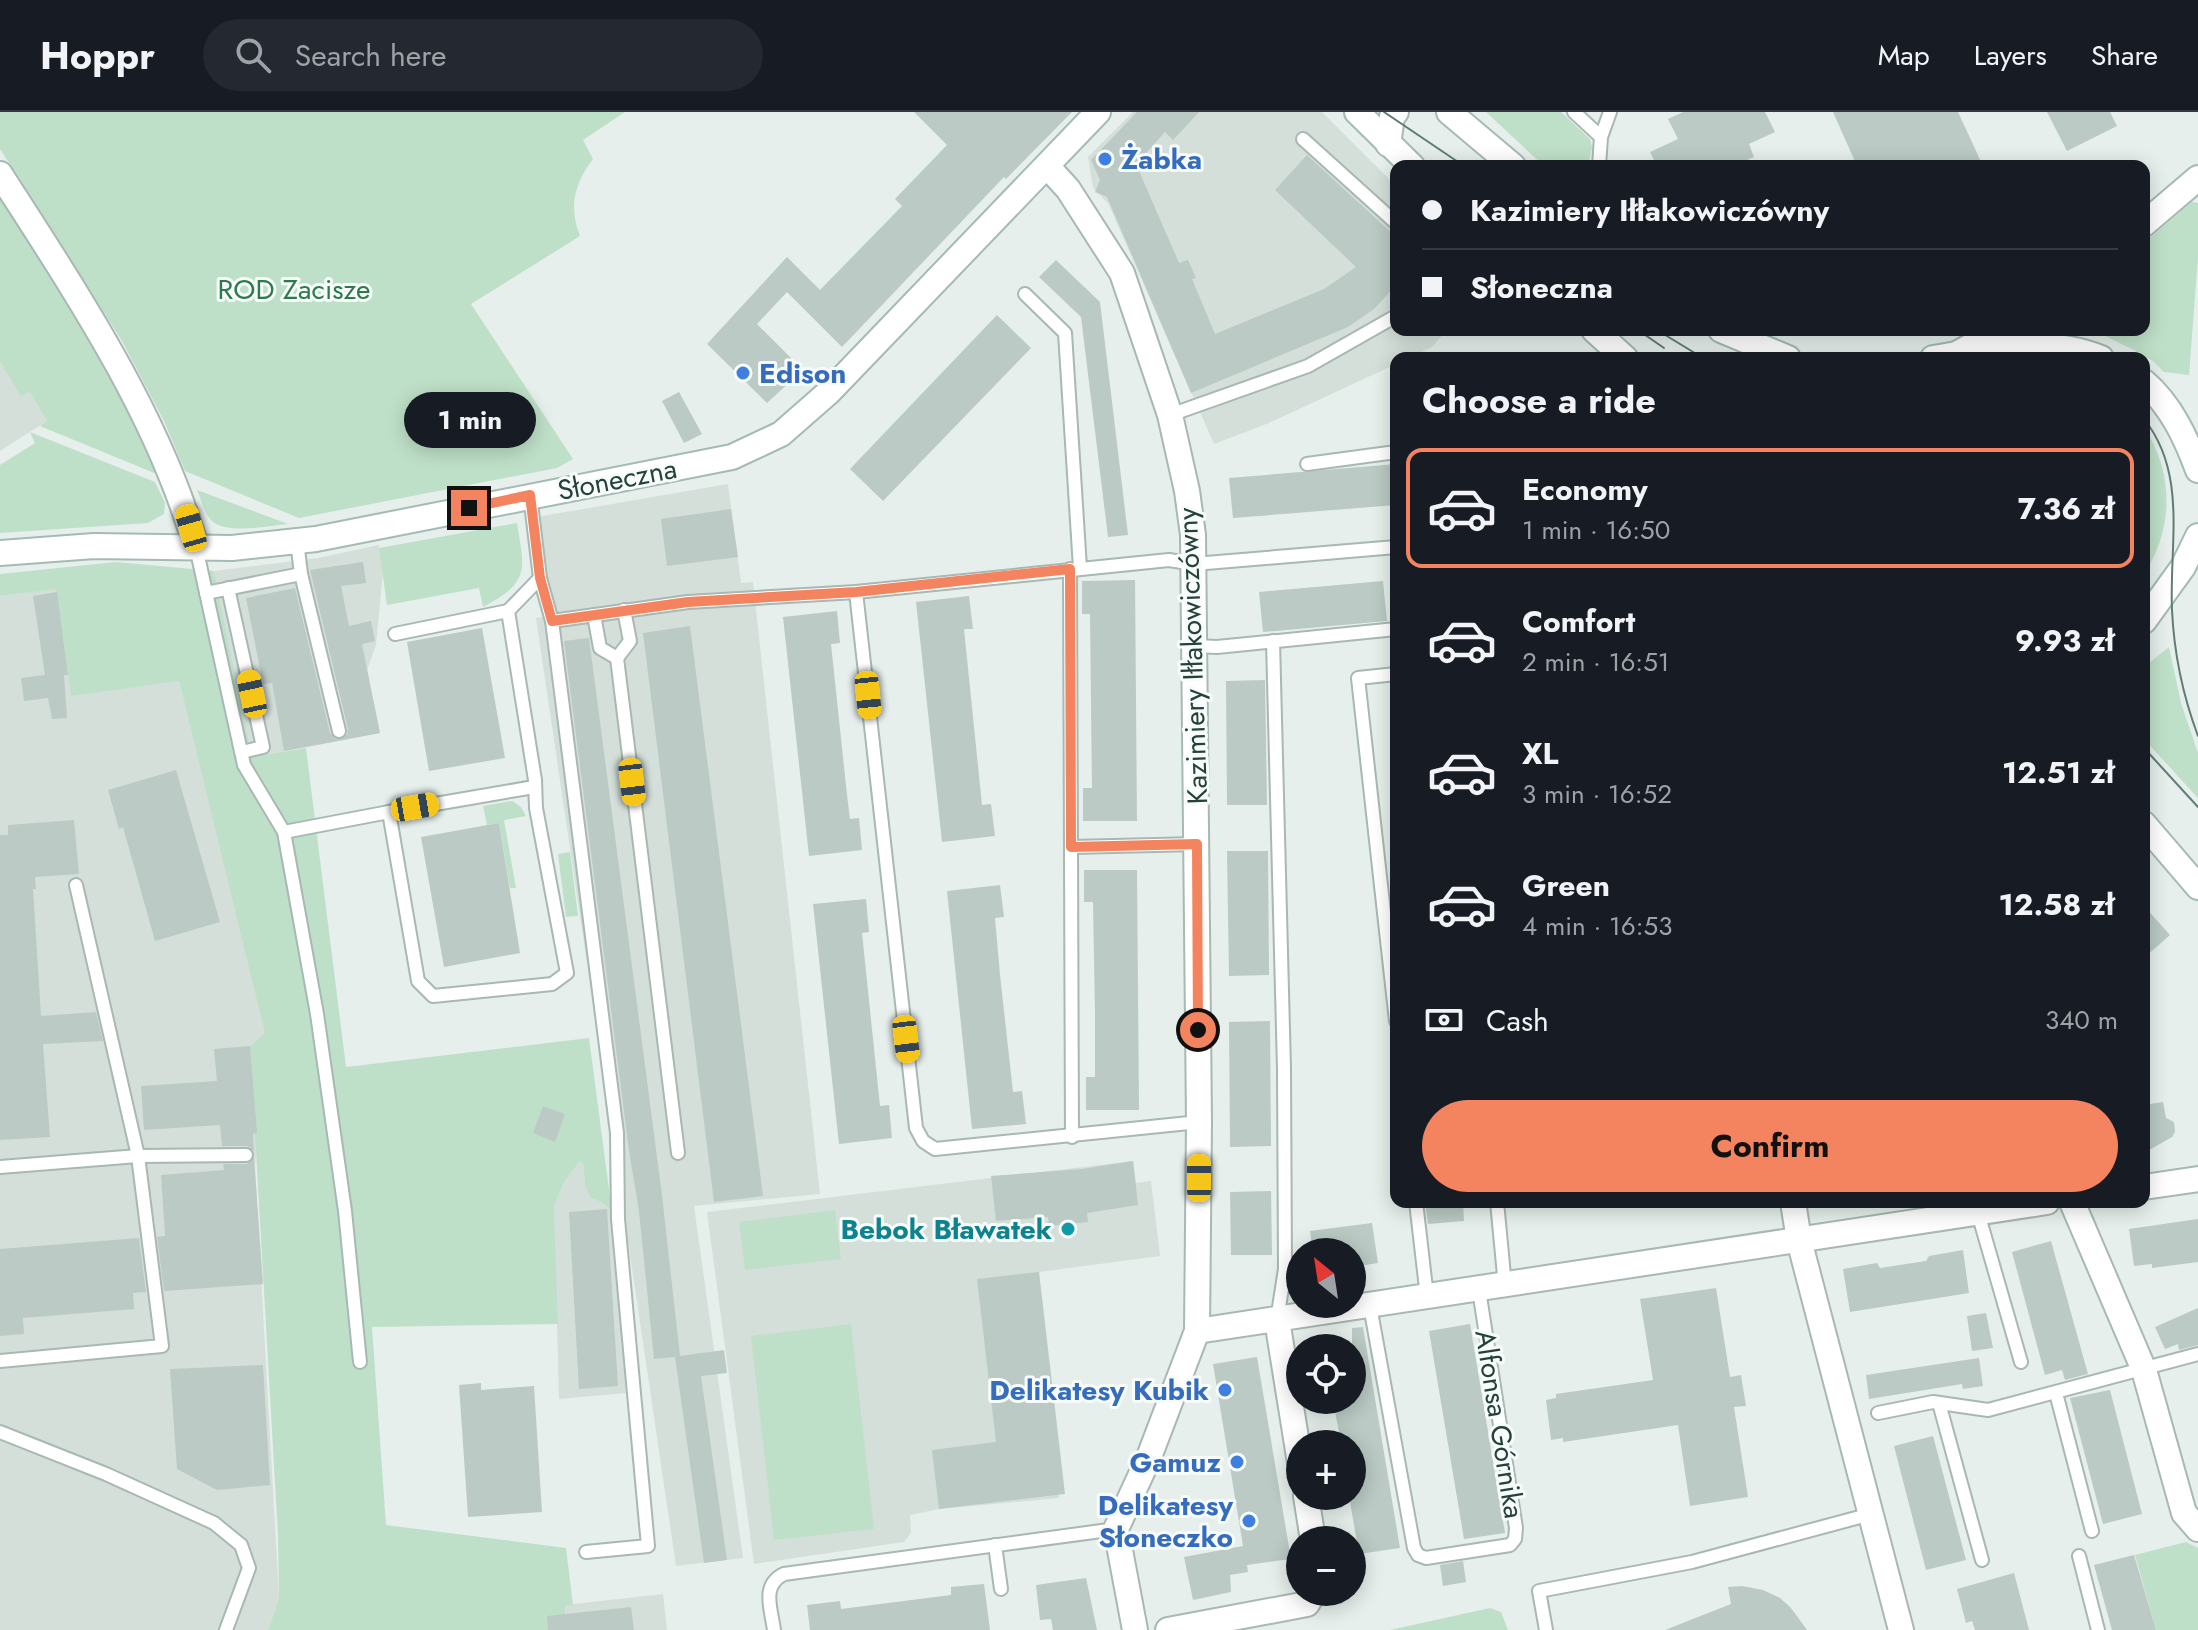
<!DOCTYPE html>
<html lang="en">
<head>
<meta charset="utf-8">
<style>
	:root { --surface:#171b24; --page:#242831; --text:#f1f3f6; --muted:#9ea1a6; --line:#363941; --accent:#f4845f }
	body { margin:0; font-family:Jost,sans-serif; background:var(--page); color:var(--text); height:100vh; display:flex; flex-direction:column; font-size:30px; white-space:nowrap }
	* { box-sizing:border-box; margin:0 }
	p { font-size:26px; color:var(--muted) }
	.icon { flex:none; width:44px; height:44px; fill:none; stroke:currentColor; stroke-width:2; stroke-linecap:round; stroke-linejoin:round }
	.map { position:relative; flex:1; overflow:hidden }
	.sheet { position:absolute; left:1390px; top:240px; width:760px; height:856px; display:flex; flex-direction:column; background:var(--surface); border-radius:16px; box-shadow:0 4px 20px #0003 }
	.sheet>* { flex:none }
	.hud { position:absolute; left:1390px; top:48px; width:760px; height:176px; border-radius:16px; box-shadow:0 4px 20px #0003; display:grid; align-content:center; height:176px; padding:0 32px; background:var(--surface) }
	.needle { width:52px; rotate:330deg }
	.controls { position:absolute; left:1286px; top:1126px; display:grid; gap:16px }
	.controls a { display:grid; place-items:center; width:80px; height:80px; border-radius:50%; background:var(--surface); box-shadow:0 4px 20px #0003; font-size:40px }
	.end { position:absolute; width:36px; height:36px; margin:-18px; border:10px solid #f4845f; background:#111; box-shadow:0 0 0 4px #111 }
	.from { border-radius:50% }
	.bubble { position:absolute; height:56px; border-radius:28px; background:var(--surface); box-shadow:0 4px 20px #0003; font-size:26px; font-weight:700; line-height:56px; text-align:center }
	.car { position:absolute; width:24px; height:48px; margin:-24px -12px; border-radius:10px; box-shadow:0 0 6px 2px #0007; background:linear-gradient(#f5c518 24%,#345 0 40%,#f5c518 0 76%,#345 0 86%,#f5c518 0) }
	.hud b { display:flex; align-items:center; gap:28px; height:76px; font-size:30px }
	.hud b+b { border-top:2px solid var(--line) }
	.hud i { width:20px; height:20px; background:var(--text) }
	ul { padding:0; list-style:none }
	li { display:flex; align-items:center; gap:24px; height:120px; margin:0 16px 12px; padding:0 16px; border:4px solid transparent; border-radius:16px }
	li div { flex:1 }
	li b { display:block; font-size:30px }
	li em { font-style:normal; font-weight:700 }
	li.current { border-color:var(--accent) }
	li>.icon { width:72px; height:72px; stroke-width:1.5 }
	h2 { padding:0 32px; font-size:36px; line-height:96px }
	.pay { display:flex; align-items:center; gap:20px; height:88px; padding:0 32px; font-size:30px }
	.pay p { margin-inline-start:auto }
	.action { display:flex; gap:16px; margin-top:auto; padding:16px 32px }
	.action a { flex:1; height:92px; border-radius:48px; background:var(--accent); color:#111; font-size:32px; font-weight:700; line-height:92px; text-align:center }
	header { display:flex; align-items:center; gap:48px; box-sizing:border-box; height:112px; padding:0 40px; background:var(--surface); border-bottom:2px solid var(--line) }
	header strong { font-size:38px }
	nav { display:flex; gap:44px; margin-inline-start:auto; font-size:28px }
	.search { width:560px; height:72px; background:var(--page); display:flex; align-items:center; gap:20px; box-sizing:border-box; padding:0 28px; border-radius:44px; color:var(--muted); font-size:30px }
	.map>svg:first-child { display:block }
	.built { fill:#d4dfda }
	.green { fill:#bfe0c8 }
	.building { fill:#bbcac4 }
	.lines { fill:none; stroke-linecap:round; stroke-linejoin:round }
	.lane-casing { stroke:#a8b8b2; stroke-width:16 }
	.street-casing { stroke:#a8b8b2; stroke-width:28 }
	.secondary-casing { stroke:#a4bbb3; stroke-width:28 }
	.lane { stroke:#fff; stroke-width:12 }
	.street { stroke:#fff; stroke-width:24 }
	.secondary { stroke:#fff; stroke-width:24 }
	.tram { stroke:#5f7d75; stroke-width:2 }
	.route { stroke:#f4845f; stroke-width:10 }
	.shop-dot { fill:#3f7fe0; stroke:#f7fbf9; stroke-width:3 }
	.culture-dot { fill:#0f9aa8; stroke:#f7fbf9; stroke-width:3 }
	.labels { text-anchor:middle; stroke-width:6; stroke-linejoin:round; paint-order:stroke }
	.shop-label { font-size:28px; font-weight:bold; fill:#366cbe; stroke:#f7fbf9; text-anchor:end }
	.park-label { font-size:28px; fill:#2d7a4b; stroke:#f7fbf9 }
	.street-label { font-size:28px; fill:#24423a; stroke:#f7fbf9 }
	.culture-label { font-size:28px; font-weight:bold; fill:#0d838f; stroke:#f7fbf9; text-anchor:end }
</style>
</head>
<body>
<header>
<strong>Hoppr</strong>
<div class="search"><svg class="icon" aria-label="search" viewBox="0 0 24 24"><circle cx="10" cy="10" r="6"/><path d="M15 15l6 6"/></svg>Search here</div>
<nav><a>Map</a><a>Layers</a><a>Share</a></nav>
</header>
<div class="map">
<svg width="2198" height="1518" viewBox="0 0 2198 1518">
	<rect width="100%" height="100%" fill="#e6efeb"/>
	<!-- built -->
	<g class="built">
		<polygon points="1133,0 1322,0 1396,74 1396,218 1447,218 1432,235 1408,246 1396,246 1396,252 1269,311 1214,332 1108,91 1093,76 1088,45"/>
		<polygon points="0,250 21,283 30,279 47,309 0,339"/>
		<polygon points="728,372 741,471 753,470 820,1082 694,1094 743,1446 676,1454 536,506 549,504 537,405"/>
		<polygon points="379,433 383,460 376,533 367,558 380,621 252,646 214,459 318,446"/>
		<polygon points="56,476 71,583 179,569 266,921 255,1056 279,1486 268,1518 0,1518 0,484"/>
		<polygon points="580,1049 583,1050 585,1075 591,1086 603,1091 612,1100 626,1281 559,1287 554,1094 565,1069"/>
		<polygon points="1133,1049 1136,1071 1151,1069 1160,1144 1039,1160 1059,1386 939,1397 910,1403 911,1421 904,1430 754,1452 707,1100"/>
		<polygon points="663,1482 667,1518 566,1518 565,1493"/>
	</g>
	<!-- green -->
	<g class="green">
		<path d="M0,0h625l-42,28 10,19c-18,24 -25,47 -13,77l-109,68 102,155 -16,9 -258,50 -114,-47 -21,-50 -42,-80 -122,-192z"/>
		<polygon points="1486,0 1561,0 1590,27 1592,35 1588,54 1544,54"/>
		<polygon points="0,81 101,242 159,363 40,314 47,309 30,280 21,284 0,250"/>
		<polygon points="2192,90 2198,91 2198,145 2189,263 2164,260 2153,249 2134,238 2093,218 2144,218 2144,131"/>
		<path d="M2144,315c30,46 30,101 0,147z"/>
		<polygon points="30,320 155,370 165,391 164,402 148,411 0,421 0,353 35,331"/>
		<path d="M197,378l91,34c-19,2 -64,11 -77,-4 -7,-8 -10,-21 -14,-30z"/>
		<path d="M517,411c8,48 13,59 -34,84l-4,-19 -92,17 -8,-57z"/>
		<polygon points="116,450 214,459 252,645 306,636 346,955 589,926 612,1100 603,1091 591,1086 585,1075 583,1051 580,1049 565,1069 554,1094 558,1212 372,1215 386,1413 566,1436 573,1493 565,1494 566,1518 268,1518 279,1486 278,1423 250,935 265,921 179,569 71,584 56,477 0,484 0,462"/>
		<polygon points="2169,535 2181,591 2198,641 2198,686 2144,627 2144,555"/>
		<polygon points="512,689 521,695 526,704 504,708 516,776 510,776 499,711 487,713 483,694"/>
		<polygon points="570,740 578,804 566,805 558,742"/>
		<polygon points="835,1098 841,1147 745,1158 739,1110"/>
		<polygon points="851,1212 874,1417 774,1428 751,1224"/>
		<polygon points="2186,1430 2198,1436 2198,1518 2156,1518 2135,1443"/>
		<polygon points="1490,1496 1501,1500 1508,1518 1390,1518"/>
	</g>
	<!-- building -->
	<g class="building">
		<polygon points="914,0 1072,0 1006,67 1004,65 842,235 787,180 757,212 803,258 767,291 707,232 787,145 820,178 902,94 895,87 947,33"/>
		<polygon points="1137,0 1199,0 1173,28 1165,20 1136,52 1179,151 1188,148 1196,166 1192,167 1215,222 1324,177 1356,155 1275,78 1307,43 1396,125 1396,173 1374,197 1348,215 1191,281 1107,85 1095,80 1100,68 1091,48"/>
		<polygon points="1683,0 1765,0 1775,20 1749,32 1754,45 1733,54 1657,54 1650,40 1678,27 1668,7"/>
		<polygon points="1833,0 1958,0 1983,54 1857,54"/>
		<polygon points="2047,0 2110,0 2117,14 2067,39"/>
		<polygon points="1056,148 1100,190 1128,423 1108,425 1081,205 1039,165"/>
		<polygon points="997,203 1031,236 883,389 850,357"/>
		<polygon points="679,280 702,322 684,331 662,289"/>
		<polygon points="1396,352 1396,393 1233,406 1229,366"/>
		<polygon points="731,397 738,445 667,454 661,407"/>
		<polygon points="363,450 366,471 341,474 349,514 371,509 375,529 362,532 380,621 284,639 272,571 263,572 246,486 295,476 330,621 336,627 342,627 347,622 348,617 310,458"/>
		<polygon points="1135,468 1137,709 1083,709 1083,676 1092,676 1090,502 1082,502 1082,469"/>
		<polygon points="1383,469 1387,509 1263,520 1259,480"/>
		<polygon points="57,480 68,563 64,563 67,606 52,607 48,586 24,589 21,566 45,563 33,484"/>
		<polygon points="969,484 973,517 964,517 982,693 991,692 995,724 942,730 916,490"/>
		<polygon points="837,499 840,531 831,532 847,683 850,707 859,706 862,738 809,744 783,505"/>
		<polygon points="690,514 763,1084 714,1090 643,521"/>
		<polygon points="482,516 505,646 429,659 407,530"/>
		<polygon points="589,526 662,1083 680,1244 724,1238 727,1261 701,1264 727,1448 704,1451 675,1245 654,1247 639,1099 629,1039 564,529"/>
		<polygon points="1265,568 1267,693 1227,693 1226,569"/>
		<polygon points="176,658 220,810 155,829 123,715 119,717 108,678"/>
		<polygon points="74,708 79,762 35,765 36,777 33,777 41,904 96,900 103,929 43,932 50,1025 0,1028 0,723 8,723 8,713"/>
		<polygon points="499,711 520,841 444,855 421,725"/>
		<polygon points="1227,739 1268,739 1269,863 1229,864"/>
		<polygon points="1084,758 1137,758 1139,998 1086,998 1086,965 1095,965 1095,902 1093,790 1084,790"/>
		<polygon points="1000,773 1004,805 995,806 1000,863 1013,980 1022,979 1026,1012 972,1017 947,779"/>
		<polygon points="866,787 869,820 862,821 880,994 889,993 892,1026 839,1032 813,792"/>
		<polygon points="2144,794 2170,823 2144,846"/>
		<polygon points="1270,909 1271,1034 1230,1035 1229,910"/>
		<polygon points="250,934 257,1021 253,1022 254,1039 247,1034 222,1034 220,1013 144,1018 141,974 217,969 214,937"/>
		<polygon points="2163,990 2166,1006 2174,1010 2175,1020 2172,1025 2144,1041 2144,993"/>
		<polygon points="543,994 565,1002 555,1030 533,1021"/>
		<polygon points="254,1045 263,1172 164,1179 157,1125 165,1124 161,1063 224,1058 223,1052 247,1052"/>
		<polygon points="1133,1049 1138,1093 1087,1101 1088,1110 1049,1114 1048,1105 996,1109 991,1064 1082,1057"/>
		<polygon points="1271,1079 1272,1143 1231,1143 1230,1080"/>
		<polygon points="1425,1090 1463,1090 1464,1109 1428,1112"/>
		<polygon points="607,1097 618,1274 579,1277 569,1100"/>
		<polygon points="2198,1107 2198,1150 2152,1156 2152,1152 2134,1154 2129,1117"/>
		<polygon points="1372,1111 1378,1151 1352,1155 1352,1140 1313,1140 1310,1119"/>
		<polygon points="139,1126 146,1180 133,1181 134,1197 23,1206 24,1222 0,1224 0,1137"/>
		<polygon points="2051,1129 2088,1262 2065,1268 2062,1258 2045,1263 2012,1140"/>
		<polygon points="1963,1138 1969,1181 1850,1200 1843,1157 1877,1151 1880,1156 1926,1149 1929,1144"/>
		<polygon points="1039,1160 1065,1382 939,1397 932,1338 996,1330 977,1167"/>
		<polygon points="1716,1176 1730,1265 1741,1263 1746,1294 1734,1295 1748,1385 1690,1394 1678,1313 1563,1330 1563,1326 1551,1328 1546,1288 1556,1286 1556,1282 1653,1268 1640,1187"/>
		<polygon points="2198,1196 2198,1233 2179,1238 2178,1232 2165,1237 2155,1215"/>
		<polygon points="1986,1201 1993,1236 1972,1239 1967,1204"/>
		<polygon points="1470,1212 1505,1421 1464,1427 1429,1219"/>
		<polygon points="1363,1215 1400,1436 1359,1442 1349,1384 1352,1384 1352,1332 1341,1332 1333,1288 1352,1288 1352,1216"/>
		<polygon points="1257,1245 1291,1447 1247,1453 1248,1460 1230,1463 1231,1480 1193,1488 1184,1445 1243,1434 1213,1252"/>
		<polygon points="1979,1246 1983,1274 1963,1277 1962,1272 1869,1287 1866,1263"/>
		<polygon points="263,1253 270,1373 217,1378 177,1357 170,1257"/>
		<polygon points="481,1271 481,1278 534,1274 542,1400 468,1405 459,1273"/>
		<polygon points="2110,1278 2142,1402 2103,1412 2070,1286"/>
		<polygon points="1933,1324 1966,1448 1926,1458 1894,1334"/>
		<polygon points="2134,1443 2156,1518 2112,1518 2094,1453"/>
		<polygon points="1463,1449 1466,1470 1443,1474 1440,1453"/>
		<polygon points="2014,1461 2029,1518 1975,1518 1972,1509 1966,1511 1957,1477"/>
		<polygon points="1086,1466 1097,1518 1053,1518 1051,1507 1040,1508 1036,1473"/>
		<polygon points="984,1472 990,1518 810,1518 807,1493 840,1489 841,1497 951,1483 951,1475"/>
		<polygon points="1742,1474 1763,1478 1780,1486 1791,1496 1807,1518 1665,1518 1731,1492 1728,1475"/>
		<polygon points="631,1495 634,1518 548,1518 547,1504"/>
	</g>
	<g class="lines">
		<defs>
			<g id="lane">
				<polyline points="1574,0 1601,25"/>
				<polyline points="1303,27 1396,111"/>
				<polyline points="1599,54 1601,25 1610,0"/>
				<polyline points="1025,182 1065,221 1080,456"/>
				<polyline points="1170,303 1308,254 1396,204"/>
				<polyline points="1307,352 1396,340"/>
				<polyline points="530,383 540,466 552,509"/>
				<polyline points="297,429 301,462 339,619"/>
				<polyline points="196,435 244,653 284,720 317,902 345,1099 360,1250"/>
				<polyline points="1070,457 1072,1025"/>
				<polyline points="228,476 263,635 242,640"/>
				<polyline points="856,480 916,1016 923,1029 935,1037 1199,1010"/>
				<polyline points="206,481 301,462"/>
				<polyline points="594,503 600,536 617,546 678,1041"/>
				<polyline points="395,522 508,499"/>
				<polyline points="1273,529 1284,957 1285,1157 1277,1208"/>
				<polyline points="1195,534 1217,535 1396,517"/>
				<polyline points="617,546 630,529 624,498"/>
				<polyline points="1396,562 1358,566 1396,909"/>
				<polyline points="534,675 389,700 418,869 433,884 552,872 567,861 536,696 535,668 508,499 540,466"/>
				<polyline points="284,720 389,700"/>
				<polyline points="1071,735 1197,732"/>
				<polyline points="0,1055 138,1044 246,1043"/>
				<polyline points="1416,1090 1427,1185"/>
				<polyline points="1497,1090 1505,1174"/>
				<polyline points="1978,1101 2021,1250"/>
				<polyline points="1370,1194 1414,1436 1418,1443 1426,1446 1510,1433 1515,1427 1516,1416 1479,1178"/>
				<polyline points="0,1249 162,1234 138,1044 76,773"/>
				<polyline points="2056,1281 2092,1419"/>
				<polyline points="1939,1291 1982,1448"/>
				<polyline points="1878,1301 1933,1290 1988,1298 2198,1242"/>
				<polyline points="0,1320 106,1362 214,1411 241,1433 249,1456 226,1518"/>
				<polyline points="995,1433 1001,1477"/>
				<polyline points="586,1440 648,1434 618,1107 617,1021 552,509 688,490 856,480 1169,448 1194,452 1396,435"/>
				<polyline points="2079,1444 2098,1518"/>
				<path d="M774,1518c-3,-22 -13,-45 10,-56l332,-45"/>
				<polyline points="1546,1518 1539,1479 1692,1450 1871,1402"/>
			</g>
			<g id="street">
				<polyline points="1388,32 1392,5 1396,0"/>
				<polyline points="1047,54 1068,77 1122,161 1170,303 1187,379 1193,423 1199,1010 1197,1219 1149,1345 1116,1417 1135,1518"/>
				<path d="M0,62c75,117 157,238 196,373"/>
				<polyline points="2144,112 2198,66"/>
				<polyline points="1960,240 2000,218"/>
				<polyline points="2144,1075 2198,1067"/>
				<polyline points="1793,1090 1799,1128 1901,1518"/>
				<polyline points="2072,1090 2144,1258 2184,1401 2198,1417"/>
				<polyline points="1277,1208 1300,1351"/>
				<polyline points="1197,1219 2047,1090"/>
				<polyline points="1306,1384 1313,1428"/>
				<polyline points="1168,1518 1307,1492 1314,1480"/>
			</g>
			<g id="secondary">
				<polyline points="1357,0 1412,54"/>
				<polyline points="1449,0 1513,54"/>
				<polyline points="1594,218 1625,246"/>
				<polyline points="1721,218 1788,246"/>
				<path d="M1933,246c54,-9 116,-22 168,0"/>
				<path d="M2144,270c27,23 42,56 54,88"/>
				<polyline points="0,441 94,434 232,436 316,427 732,345 781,322 829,280 1098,0"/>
				<polyline points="2144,509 2183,455 2198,424"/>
				<polyline points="2144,712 2198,775"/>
			</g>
		</defs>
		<!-- lane casing -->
		<use href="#lane" class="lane-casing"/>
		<!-- street casing -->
		<use href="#street" class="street-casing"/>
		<!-- secondary casing -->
		<use href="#secondary" class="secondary-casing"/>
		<!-- lane -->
		<use href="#lane" class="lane"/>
		<!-- street -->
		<use href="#street" class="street"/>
		<!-- secondary -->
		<use href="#secondary" class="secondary"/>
		<!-- tram -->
		<g class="tram">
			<polyline points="1384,0 1464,54"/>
			<polyline points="1638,218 1664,236"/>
			<polyline points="1657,218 1703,246"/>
			<path d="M2144,307c44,55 25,126 28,191 2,43 11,86 26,126"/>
			<polyline points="2144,636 2198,695"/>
		</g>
	</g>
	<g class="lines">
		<!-- route -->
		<polyline class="route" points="469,396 530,383 540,466 552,509 688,490 856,480 1070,457 1071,735 1197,732 1198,918"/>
	</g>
	<!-- markers -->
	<g class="shop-dot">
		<circle cx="1105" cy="47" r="8"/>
		<circle cx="743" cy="261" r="8"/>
		<circle cx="1225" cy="1278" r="8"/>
		<circle cx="1237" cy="1350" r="8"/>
		<circle cx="1249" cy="1409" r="8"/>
	</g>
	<circle class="culture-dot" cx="1068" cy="1117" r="8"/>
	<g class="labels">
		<!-- shop labels -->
		<g class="shop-label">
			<text x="1121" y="57" text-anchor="start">Żabka</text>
			<text x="759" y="271" text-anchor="start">Edison</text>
			<text x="1209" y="1288">Delikatesy Kubik</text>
			<text x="1221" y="1360">Gamuz</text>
			<text x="1233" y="1403">Delikatesy<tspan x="1233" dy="32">Słoneczko</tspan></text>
		</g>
		<!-- park labels -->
		<g class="park-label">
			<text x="294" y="187">ROD Zacisze</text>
		</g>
		<!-- street labels -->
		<g class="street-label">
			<text transform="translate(617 367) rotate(-11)" y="10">Słoneczna</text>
			<text transform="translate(1192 544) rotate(-92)" y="10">Kazimiery Iłłakowiczówny</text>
			<text transform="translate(1500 1312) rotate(81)" y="10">Alfonsa Górnika</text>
		</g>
		<!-- culture labels -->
		<g class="culture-label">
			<text x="1052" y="1127">Bebok Bławatek</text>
		</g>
	</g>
</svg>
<div class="controls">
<a><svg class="needle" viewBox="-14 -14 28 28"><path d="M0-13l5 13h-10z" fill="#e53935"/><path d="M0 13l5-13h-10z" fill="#9ea1a6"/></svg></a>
<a><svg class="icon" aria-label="locate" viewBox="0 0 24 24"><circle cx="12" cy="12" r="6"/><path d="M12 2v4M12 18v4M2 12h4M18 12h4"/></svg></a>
<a>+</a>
<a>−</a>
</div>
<i class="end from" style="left:1198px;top:918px"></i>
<i class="end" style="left:469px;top:396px"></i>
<div class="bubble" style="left:404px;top:280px;width:132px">1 min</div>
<i class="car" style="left:191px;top:416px;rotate:344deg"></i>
<i class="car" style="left:252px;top:582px;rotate:348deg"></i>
<i class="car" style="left:868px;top:583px;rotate:174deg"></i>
<i class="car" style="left:632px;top:670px;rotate:173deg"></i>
<i class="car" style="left:415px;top:695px;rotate:80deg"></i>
<i class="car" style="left:906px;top:927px;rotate:173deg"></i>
<i class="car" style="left:1199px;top:1066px;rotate:0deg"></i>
<div class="hud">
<b><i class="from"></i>Kazimiery Iłłakowiczówny</b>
<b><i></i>Słoneczna</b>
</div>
<section class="sheet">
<h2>Choose a ride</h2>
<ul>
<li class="current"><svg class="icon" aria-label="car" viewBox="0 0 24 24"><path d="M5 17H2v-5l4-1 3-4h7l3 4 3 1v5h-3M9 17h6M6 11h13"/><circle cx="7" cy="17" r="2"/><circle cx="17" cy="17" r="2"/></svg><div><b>Economy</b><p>1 min · 16:50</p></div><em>7.36 zł</em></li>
<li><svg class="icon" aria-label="car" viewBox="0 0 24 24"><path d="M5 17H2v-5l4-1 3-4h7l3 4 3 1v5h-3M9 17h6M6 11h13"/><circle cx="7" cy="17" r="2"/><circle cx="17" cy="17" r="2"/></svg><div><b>Comfort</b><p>2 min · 16:51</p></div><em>9.93 zł</em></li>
<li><svg class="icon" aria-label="car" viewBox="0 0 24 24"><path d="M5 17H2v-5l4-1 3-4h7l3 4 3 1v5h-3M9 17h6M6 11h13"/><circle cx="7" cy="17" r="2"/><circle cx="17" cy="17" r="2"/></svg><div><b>XL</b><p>3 min · 16:52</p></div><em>12.51 zł</em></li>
<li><svg class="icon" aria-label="car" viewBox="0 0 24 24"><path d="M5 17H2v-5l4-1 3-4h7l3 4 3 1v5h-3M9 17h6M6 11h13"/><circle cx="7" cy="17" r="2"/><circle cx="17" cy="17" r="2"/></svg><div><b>Green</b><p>4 min · 16:53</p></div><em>12.58 zł</em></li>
</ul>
<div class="pay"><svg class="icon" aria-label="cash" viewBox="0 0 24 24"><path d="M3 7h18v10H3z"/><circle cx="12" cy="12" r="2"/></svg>Cash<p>340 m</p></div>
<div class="action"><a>Confirm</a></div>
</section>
</div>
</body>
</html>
